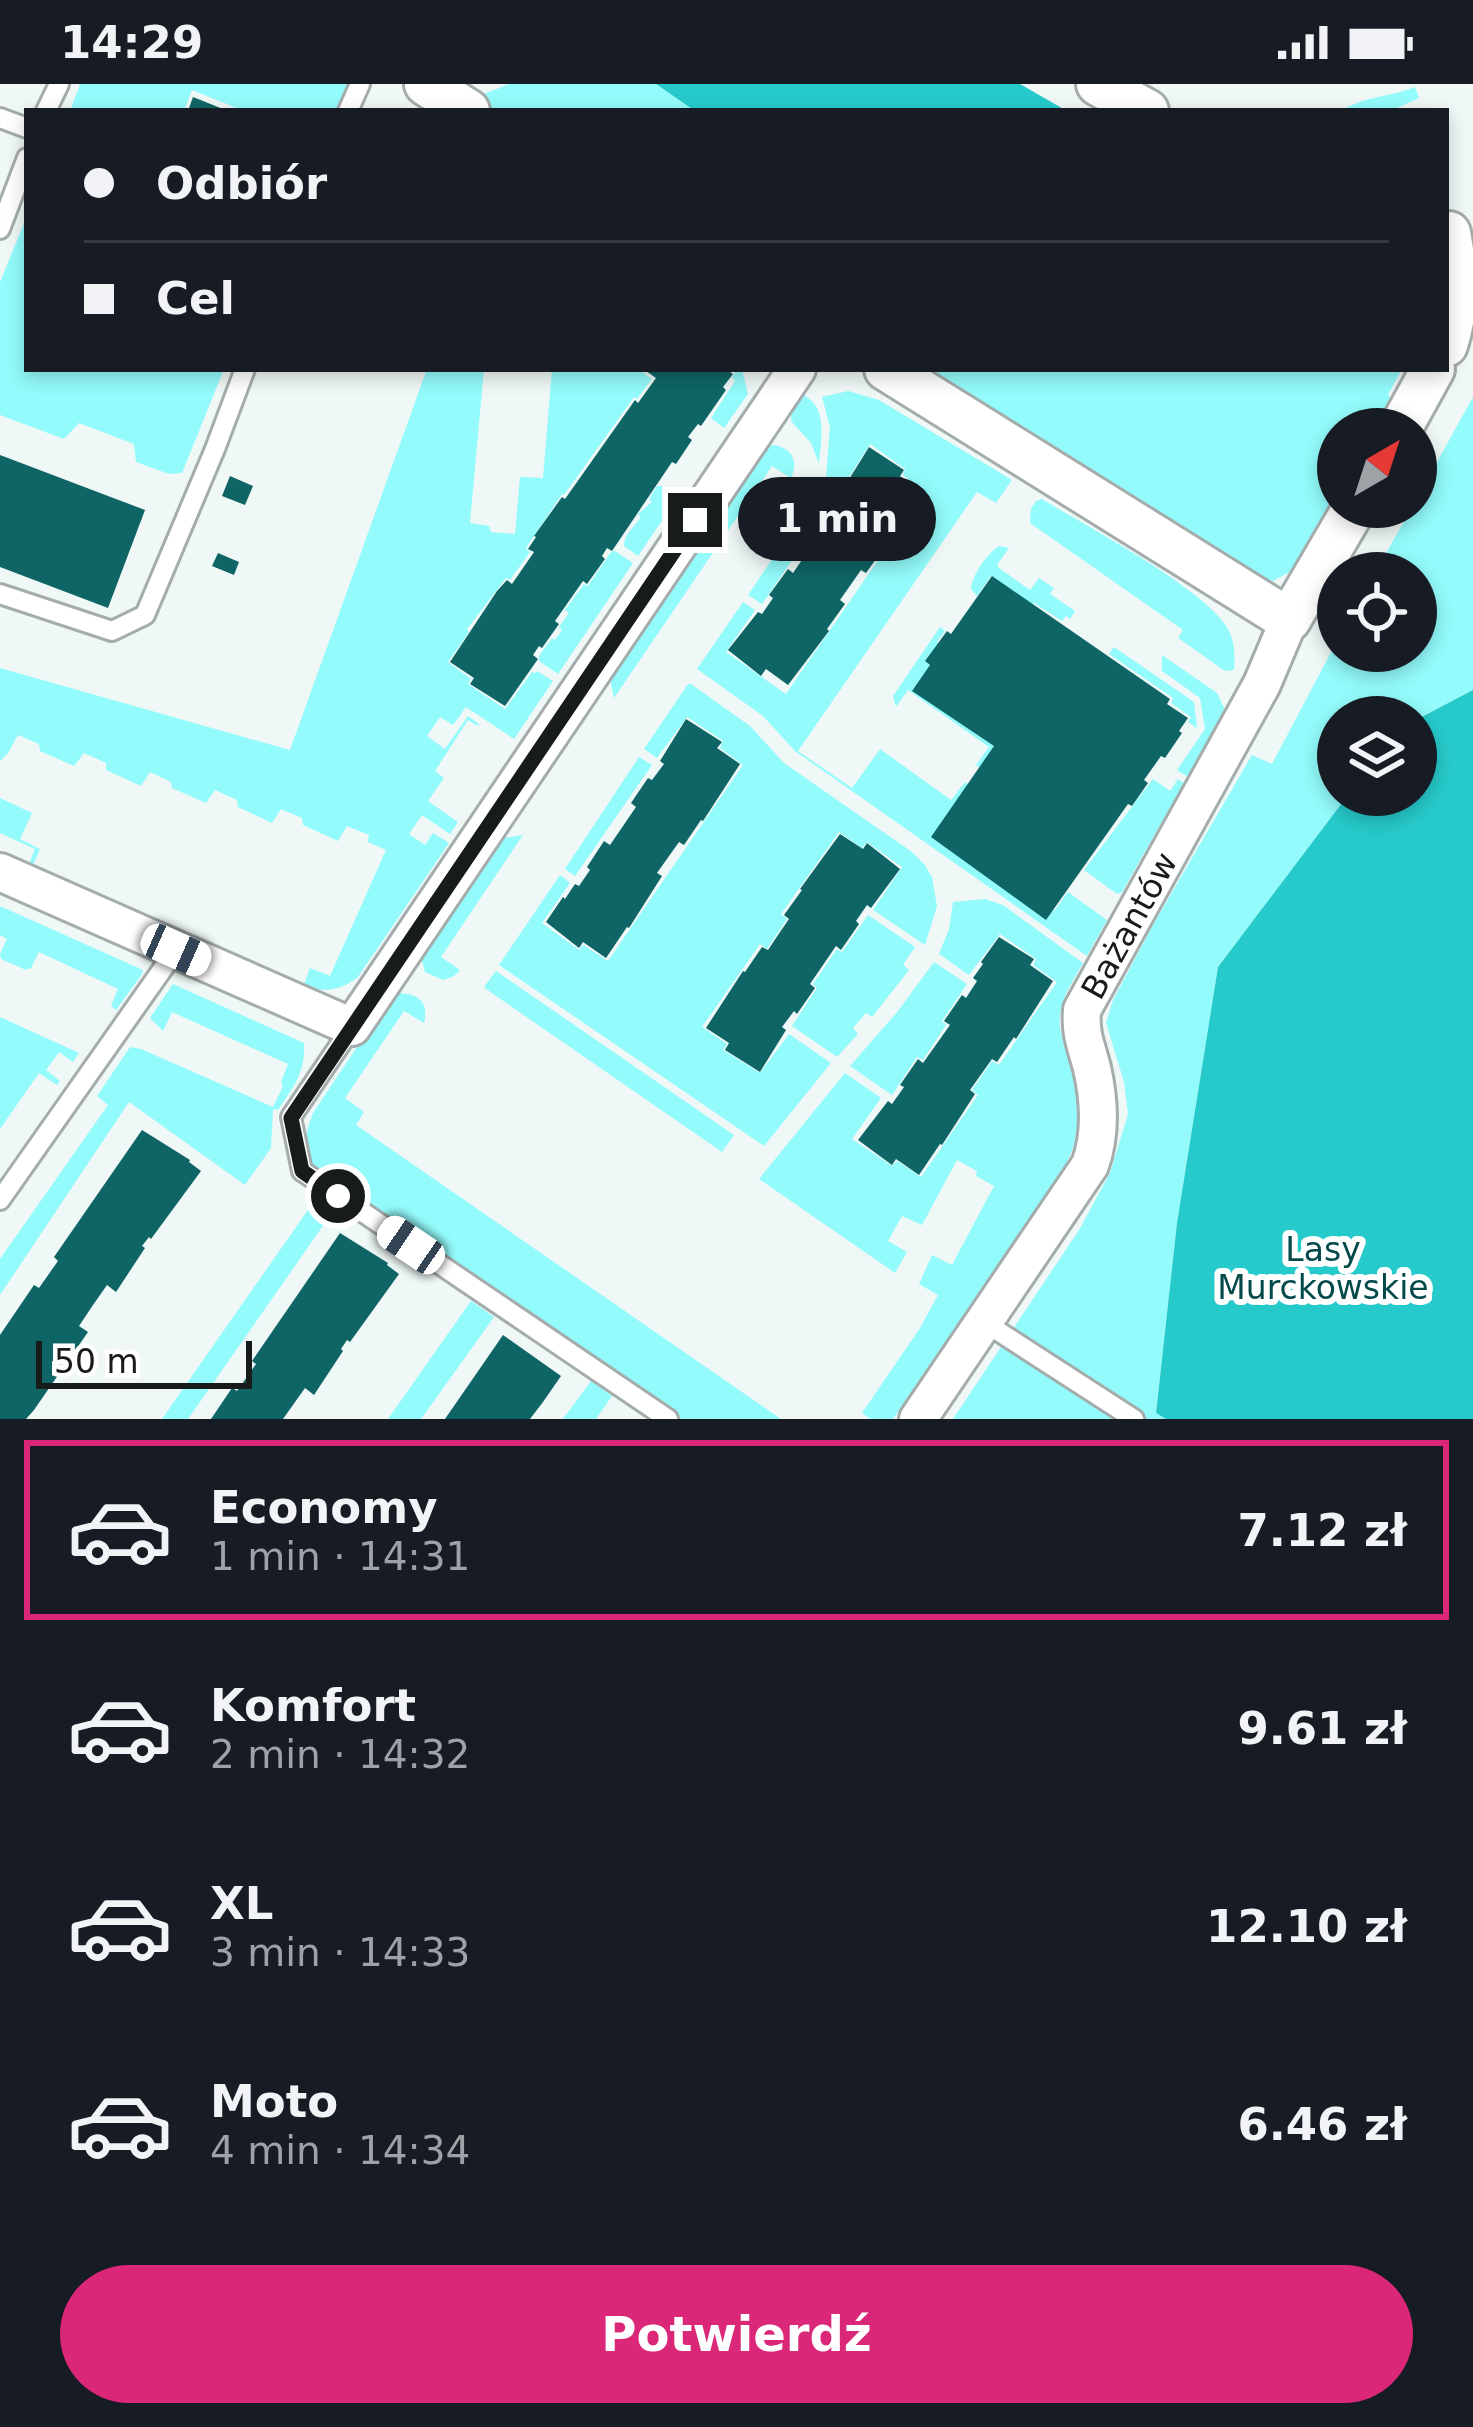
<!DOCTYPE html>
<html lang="pl">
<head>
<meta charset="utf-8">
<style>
	:root { --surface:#171b24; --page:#20242c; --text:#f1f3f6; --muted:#9ea1a6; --line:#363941; --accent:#db2777 }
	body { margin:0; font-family:"DejaVu Sans",sans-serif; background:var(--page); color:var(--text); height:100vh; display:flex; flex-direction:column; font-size:45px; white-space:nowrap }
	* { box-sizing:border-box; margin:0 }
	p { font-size:39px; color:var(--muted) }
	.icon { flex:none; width:66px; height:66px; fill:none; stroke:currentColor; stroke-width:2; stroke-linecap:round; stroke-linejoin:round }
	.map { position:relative; height:1335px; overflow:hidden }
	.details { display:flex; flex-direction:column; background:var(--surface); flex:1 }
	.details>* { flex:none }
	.guide { position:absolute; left:24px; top:24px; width:1425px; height:264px; border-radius:0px; box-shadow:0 6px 18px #0003; display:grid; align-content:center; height:264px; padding:0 60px; background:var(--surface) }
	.needle { width:78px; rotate:39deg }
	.fabs { position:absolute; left:1317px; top:324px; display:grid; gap:24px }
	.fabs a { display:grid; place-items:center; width:120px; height:120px; border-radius:50%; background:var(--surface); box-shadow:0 6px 18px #0003; font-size:60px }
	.scale { position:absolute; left:36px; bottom:30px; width:216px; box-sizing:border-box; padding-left:12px; border:6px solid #181b1b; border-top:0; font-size:33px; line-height:42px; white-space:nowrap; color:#181b1b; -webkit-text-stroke:9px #fff; paint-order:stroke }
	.end { position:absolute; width:54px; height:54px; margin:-27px; border:15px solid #181b1b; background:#fff; box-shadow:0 0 0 6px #fff }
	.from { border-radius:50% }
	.bubble { position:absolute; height:84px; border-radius:42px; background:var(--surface); box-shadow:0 6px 18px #0003; font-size:39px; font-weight:700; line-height:84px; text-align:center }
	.car { position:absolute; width:36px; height:72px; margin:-36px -18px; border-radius:15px; box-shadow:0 0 9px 3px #0007; background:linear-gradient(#fff 24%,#345 0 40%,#fff 0 76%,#345 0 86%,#fff 0) }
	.guide b { display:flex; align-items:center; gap:42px; height:114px; font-size:45px }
	.guide b+b { border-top:3px solid var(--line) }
	.guide i { width:30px; height:30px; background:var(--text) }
	ul { padding:21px 0 0; list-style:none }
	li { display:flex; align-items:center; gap:36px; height:180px; margin:0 24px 18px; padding:0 36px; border:6px solid transparent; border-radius:0px }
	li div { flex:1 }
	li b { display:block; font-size:45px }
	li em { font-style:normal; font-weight:700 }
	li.current { border-color:var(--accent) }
	li>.icon { width:108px; height:108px; stroke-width:1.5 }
	.button { display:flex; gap:24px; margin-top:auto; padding:24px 60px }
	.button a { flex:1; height:138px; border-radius:72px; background:var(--accent); color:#fff; font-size:48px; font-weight:700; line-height:138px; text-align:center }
	.status { display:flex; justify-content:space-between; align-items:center; height:84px; padding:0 60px; background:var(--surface); direction:ltr }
	.status svg { height:33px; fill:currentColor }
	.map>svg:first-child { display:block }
	.green { fill:#93fbfb }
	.forest { fill:#27cacb }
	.building { fill:#0f6565 }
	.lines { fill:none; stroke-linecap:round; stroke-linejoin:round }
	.service-casing { stroke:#a5acac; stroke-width:24 }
	.minor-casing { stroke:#a5acac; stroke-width:42 }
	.tertiary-casing { stroke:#a5acac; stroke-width:48 }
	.service { stroke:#fff; stroke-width:18 }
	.minor { stroke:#fff; stroke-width:36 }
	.tertiary { stroke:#fff; stroke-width:42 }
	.route { stroke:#181b1b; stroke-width:15 }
	.labels { text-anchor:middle; stroke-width:12; stroke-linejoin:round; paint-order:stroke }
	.street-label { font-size:33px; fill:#181b1b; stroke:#fff }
	.park-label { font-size:33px; fill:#044a4a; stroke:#fff }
</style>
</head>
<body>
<div class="status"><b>14:29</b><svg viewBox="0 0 49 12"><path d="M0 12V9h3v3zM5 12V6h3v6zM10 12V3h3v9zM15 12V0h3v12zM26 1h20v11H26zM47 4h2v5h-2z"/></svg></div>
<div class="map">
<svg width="1473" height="1335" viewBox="0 0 1473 1335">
	<rect width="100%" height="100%" fill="#eff7f7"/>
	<!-- green -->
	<g class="green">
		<polygon points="80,0 347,0 349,5 337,27 244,27 192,6 184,27 70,27"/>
		<polygon points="509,0 656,0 695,27 498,27 474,14"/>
		<path d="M1415,3l4,11 -29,13h-50c29,-16 46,-13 75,-24z"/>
		<polygon points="27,132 27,285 224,285 182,389 169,390 136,378 134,360 79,339 64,355 0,331 0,198"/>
		<path d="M427,285h57l-14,154 19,3 2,6 24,2 5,-57 23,1 9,-109h86l14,10 -15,20 -3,-2 -70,98 -2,-1 -36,54 4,4 -20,28 -4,-2 -39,51 2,3 -21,30 23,17 -3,5 37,25 27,-37 3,1 2,-2 16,10 -39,58 -48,-32 -13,18 -13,-8 -13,19 18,13 23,-33 11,8 -1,2 -10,-6 -33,51 9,7 -16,23 30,21 -8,12 -28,-19 -13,19 16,11 8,-12 16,10 -91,134c-17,13 -34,17 -54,8l6,-17 20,8 56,-126 -18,-8 1,-7 -22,-9 -9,15 -35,-16 -1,-7 -21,-9 -9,14 -34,-16 -1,-7 -22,-10 -9,13 -34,-15 -1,-6 -21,-10 -9,14 -35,-16v-7l-22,-10 -10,13 -34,-15 -1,-7 -21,-9 -10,18 -8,8v-93l290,82z"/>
		<polygon points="730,285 742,285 748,310 724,344 711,334 735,297 732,293 735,289"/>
		<polygon points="918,285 1402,285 1388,311 1398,319 1383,345 1338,345 1338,423 1299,483 1273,497 1256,492"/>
		<path d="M848,307l31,9 133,80 -16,23 -19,-11 -179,259 54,37 28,-39 71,51 14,-18 18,13 12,-16 -19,-14 13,-18 -81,-57 -12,17 -3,-11 47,-69 5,4 -8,11 2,2 12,-8 42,-59 -2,-1 -14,20 -6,-7c1,-14 16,-35 28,-43l10,2 -12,17 2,3 31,22 9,-12 15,10 -4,6 25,17 -5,8 -4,-3 -4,5 -28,-18 -40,58 58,248 3,1 13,-18 39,28 -20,36 -292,-205 -32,-35 -66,-47 46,-67 12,8 -29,42 60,42 139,-202 -22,-17 2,-6 -35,-25 -28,44 -16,-11 4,-50 -8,-30z"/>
		<path d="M801,310c28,11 20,46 18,70l-8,-21 -20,-22 1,-16z"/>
		<polygon points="1473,313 1473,606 1416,636 1416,633 1338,633 1338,711 1348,711 1218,883 1177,1139 1156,1329 1166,1335 953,1335 1079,1146 1110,1089 1128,1030 1124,998 1106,939 1113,916 1153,841 1252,671 1272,680 1338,555 1338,567 1416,567 1416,489 1375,489 1412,423 1416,423 1416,416"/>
		<path d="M773,361c19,2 26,17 18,33l-19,-12 -158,232 -5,-24 156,-227z"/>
		<polygon points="823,400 837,411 762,520 748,511"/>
		<path d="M657,402h5l16,11 -40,59 -14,-10c0,-12 10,-19 17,-29l-3,-3 14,-12 -3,-3z"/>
		<path d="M1042,415c42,26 172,94 188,134 5,12 5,25 4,37l-9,1 -47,-33 5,-8 -153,-107 1,-14 5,-8z"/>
		<polygon points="615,467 633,479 558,590 539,577 539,572 552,554 555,556 562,546 559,543 569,529 565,526 584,500 588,502 611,468"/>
		<polygon points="1114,563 1194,618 1197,644 1188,638 1191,633 1171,619 1173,614 1109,570"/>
		<polygon points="1162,571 1217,609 1225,626 1188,693 1177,686 1205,645 1200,614 1162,587"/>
		<polygon points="688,600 691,600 750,642 784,679 912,768 924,780 932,793 937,822 925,861 873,826 902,783 867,758 862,764 839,748 781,830 787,835 767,865 760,860 702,943 727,960 723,966 760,989 789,950 831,979 764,1062 499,881 560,791 570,799 542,839 579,866 583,861 608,877 743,681 720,664 723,657 687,633 657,674 644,665"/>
		<polygon points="639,673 652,681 575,792 565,785"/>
		<polygon points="1153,695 1170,707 1178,695 1184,699 1122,808 1117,810 1084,786"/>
		<polygon points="0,714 32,729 20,755 40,765 32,783 27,785 35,765 0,749"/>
		<polygon points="523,751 441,873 460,886 454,892 443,896 425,888 421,873 424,864 498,755"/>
		<path d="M985,815l18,6 80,58c-9,16 -21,33 -23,52 -2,16 5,32 9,47 9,34 14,71 -3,102l-173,255h-22l-9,-6 58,-85 18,-33 -19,-11 13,-29 20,10 42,-79 -18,-10 1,-5 -20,-11 -35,65 -20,-9 -14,25 19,11 -12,21 -136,-94 86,-106 36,25 -29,41 40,27 5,-5 24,16 57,-82 -6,-5 20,-29 7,4 58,-83 -24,-17 3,-6 -36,-25 -31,41 -30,-21 10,-25 4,-27z"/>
		<polygon points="0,822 143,886 142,890 116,926 111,922 118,905 39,868 31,884 26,886 1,875 0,870 7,855 0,851"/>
		<polygon points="868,831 915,863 903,881 909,886 872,933 866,929 853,944 858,950 837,973 792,942 817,904 813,900 837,865 842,868"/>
		<polygon points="934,878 967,900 942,937 946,941 923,976 917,973 892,1011 850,982 898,927"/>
		<polygon points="496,887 734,1051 722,1068 486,905 484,903"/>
		<path d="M173,900l131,59c2,29 -11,45 -26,67l-5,-1 -2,39 -26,37 -116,-83 -129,193v-36l108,-154 -11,-9 33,-49 11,2 132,58 10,-21 -2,-4 7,-18 -116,-52 -9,19 -13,-13z"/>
		<path d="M399,909c20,1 30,9 25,30l-20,-12 -59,87 19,14 -8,13 425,294h-115l-342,-229c-18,-30 -25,-42 -11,-77l76,-114z"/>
		<polygon points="0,933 79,969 73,978 59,968 46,986 60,997 57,1001 39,989 0,1045"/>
		<polygon points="317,1113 334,1126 188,1335 162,1335"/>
		<polygon points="471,1217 494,1233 421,1335 388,1335"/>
		<polygon points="591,1297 612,1312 596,1335 563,1335"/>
	</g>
	<!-- forest -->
	<g class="forest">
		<polygon points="656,0 1020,0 1067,27 695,27"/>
		<polygon points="1473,606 1473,1335 1166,1335 1156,1329 1177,1139 1218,883 1348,711 1416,711 1416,636"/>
	</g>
	<!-- building -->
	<g class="building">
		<polygon points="193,13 228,27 188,27"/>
		<polygon points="643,285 726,285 733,290 723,303 726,306 701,342 698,340 688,353 692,356 676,380 672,378 612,467 607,464 602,472 605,475 587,500 583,497 555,537 559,540 542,564 539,562 533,571 538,575 505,622 470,600 474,594 450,578 497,507 507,496 512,500 534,468 528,465 536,453 534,452 562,413 565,415 635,316 638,319 656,294"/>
		<polygon points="869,363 904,386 900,392 923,408 886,465 884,464 866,489 861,486 840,516 845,520 827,545 829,547 788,601 766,585 761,592 728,566 758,528 762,530 773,514 769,511 788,485 793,489 819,451 814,447 832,421 835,424 847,408 843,405"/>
		<polygon points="0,371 145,426 108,524 0,483"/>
		<polygon points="230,392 253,402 245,421 222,412"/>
		<polygon points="218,469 239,478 234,491 212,482"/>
		<polygon points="992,492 1170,615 1167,620 1188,634 1179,647 1182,649 1165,674 1161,672 1144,696 1148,699 1132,722 1128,720 1046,836 931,753 994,662 912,607 930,581 925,577 947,547 951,550"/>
		<polygon points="686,635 722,658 717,664 740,680 703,737 701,736 684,761 679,758 657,789 662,792 629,844 627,843 606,874 583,858 579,864 546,838 563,813 565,815 575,800 579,802 590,786 587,783 604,757 610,761 636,723 631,719 648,694 652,696 664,680 660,677"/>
		<polygon points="840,750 863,765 867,759 900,785 871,824 867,821 856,837 859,840 841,866 836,862 810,900 815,904 797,930 794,927 782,943 786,946 760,988 725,966 729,959 706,944 743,887 745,888 762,863 768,866 778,851 789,835 784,831 802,806 800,805"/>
		<polygon points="999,853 1034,875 1030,881 1053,897 1016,955 1014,953 997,978 992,975 970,1006 975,1010 942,1061 940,1060 919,1091 896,1075 892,1081 858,1056 888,1017 892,1020 904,1003 900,1001 918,975 923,979 950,941 944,937 962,911 966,914 977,897 973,894 983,880 981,878"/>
		<polygon points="142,1046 190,1076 189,1078 201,1087 151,1155 149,1153 142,1162 145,1164 116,1208 107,1201 93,1221 79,1242 88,1248 77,1264 69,1274 66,1272 59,1281 63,1284 34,1326 26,1335 0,1335 0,1251 34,1201 39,1204 58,1177 54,1173"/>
		<polygon points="340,1149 388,1179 387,1181 399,1190 350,1258 347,1256 341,1265 343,1267 314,1311 305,1304 283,1335 211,1335 232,1304 237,1307 256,1280 252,1277"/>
		<polygon points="503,1251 561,1292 543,1318 530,1335 445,1335"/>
	</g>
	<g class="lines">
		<defs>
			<g id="service">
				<polyline points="46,27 59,0"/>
				<polyline points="348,27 360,0"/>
				<polyline points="0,34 27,44"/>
				<polyline points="0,145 27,74"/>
				<polyline points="0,510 112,547 145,531 215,365 245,285"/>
				<polyline points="352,943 291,1033 302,1087 668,1335"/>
				<polyline points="0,1116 176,866"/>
				<polyline points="984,1238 1134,1335"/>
			</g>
			<g id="minor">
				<polyline points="0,788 352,943 797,285"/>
				<path id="s1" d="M918,1335l172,-254c11,-30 9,-66 2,-97 -6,-23 -12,-34 -10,-58l180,-326 27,-64"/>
			</g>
			<g id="tertiary">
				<polyline points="426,0 468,27"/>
				<polyline points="1098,0 1147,27"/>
				<path d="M1446,261c13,-42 11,-69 3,-112"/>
				<polyline points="886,285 1289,536 1355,423"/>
				<polyline points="1400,345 1433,285"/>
			</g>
		</defs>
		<!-- service casing -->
		<use href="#service" class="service-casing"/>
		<!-- minor casing -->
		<use href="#minor" class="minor-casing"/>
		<!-- tertiary casing -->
		<use href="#tertiary" class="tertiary-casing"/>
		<!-- service -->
		<use href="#service" class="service"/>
		<!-- minor -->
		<use href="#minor" class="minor"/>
		<!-- tertiary -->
		<use href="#tertiary" class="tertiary"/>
	</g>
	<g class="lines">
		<!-- route -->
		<polyline class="route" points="338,1112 302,1087 291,1034 695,436"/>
	</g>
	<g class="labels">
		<!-- street labels -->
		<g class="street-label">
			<text dy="12" stroke="none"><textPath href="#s1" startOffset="561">Bażantów</textPath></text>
		</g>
		<!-- park labels -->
		<g class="park-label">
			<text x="1323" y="1177">Lasy<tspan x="1323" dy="38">Murckowskie</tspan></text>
		</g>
	</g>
</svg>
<div class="fabs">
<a><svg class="needle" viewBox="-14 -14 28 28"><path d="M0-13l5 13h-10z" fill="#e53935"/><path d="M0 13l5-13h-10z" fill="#9ea1a6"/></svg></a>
<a><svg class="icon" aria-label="locate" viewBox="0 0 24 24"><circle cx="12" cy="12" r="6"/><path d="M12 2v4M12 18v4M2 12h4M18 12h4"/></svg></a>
<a><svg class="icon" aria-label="layers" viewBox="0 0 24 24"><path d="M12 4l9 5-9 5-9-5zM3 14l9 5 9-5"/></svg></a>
</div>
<div class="scale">50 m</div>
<i class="end from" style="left:338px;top:1112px"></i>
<i class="end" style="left:695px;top:436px"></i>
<div class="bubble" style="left:738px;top:393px;width:198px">1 min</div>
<i class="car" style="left:176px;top:866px;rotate:114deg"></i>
<i class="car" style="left:411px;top:1161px;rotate:304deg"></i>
<div class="guide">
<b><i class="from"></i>Odbiór</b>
<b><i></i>Cel</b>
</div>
</div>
<section class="details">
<ul>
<li class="current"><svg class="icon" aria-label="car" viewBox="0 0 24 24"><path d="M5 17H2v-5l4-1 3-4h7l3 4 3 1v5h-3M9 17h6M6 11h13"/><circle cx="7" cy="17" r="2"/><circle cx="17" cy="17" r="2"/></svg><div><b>Economy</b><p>1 min · 14:31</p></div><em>7.12 zł</em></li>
<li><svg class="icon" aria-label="car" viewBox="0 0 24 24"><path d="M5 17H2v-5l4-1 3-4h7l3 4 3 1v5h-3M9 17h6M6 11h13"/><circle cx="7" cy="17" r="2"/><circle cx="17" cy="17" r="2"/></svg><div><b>Komfort</b><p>2 min · 14:32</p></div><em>9.61 zł</em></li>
<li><svg class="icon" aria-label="car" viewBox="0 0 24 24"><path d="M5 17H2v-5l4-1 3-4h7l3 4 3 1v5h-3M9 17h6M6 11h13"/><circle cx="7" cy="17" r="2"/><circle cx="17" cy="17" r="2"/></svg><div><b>XL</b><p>3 min · 14:33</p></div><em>12.10 zł</em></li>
<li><svg class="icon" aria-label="car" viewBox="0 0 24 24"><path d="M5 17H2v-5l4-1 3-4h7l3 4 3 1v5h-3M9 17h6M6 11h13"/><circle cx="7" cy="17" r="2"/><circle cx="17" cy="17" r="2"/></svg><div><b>Moto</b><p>4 min · 14:34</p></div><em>6.46 zł</em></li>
</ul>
<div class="button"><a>Potwierdź</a></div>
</section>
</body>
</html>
